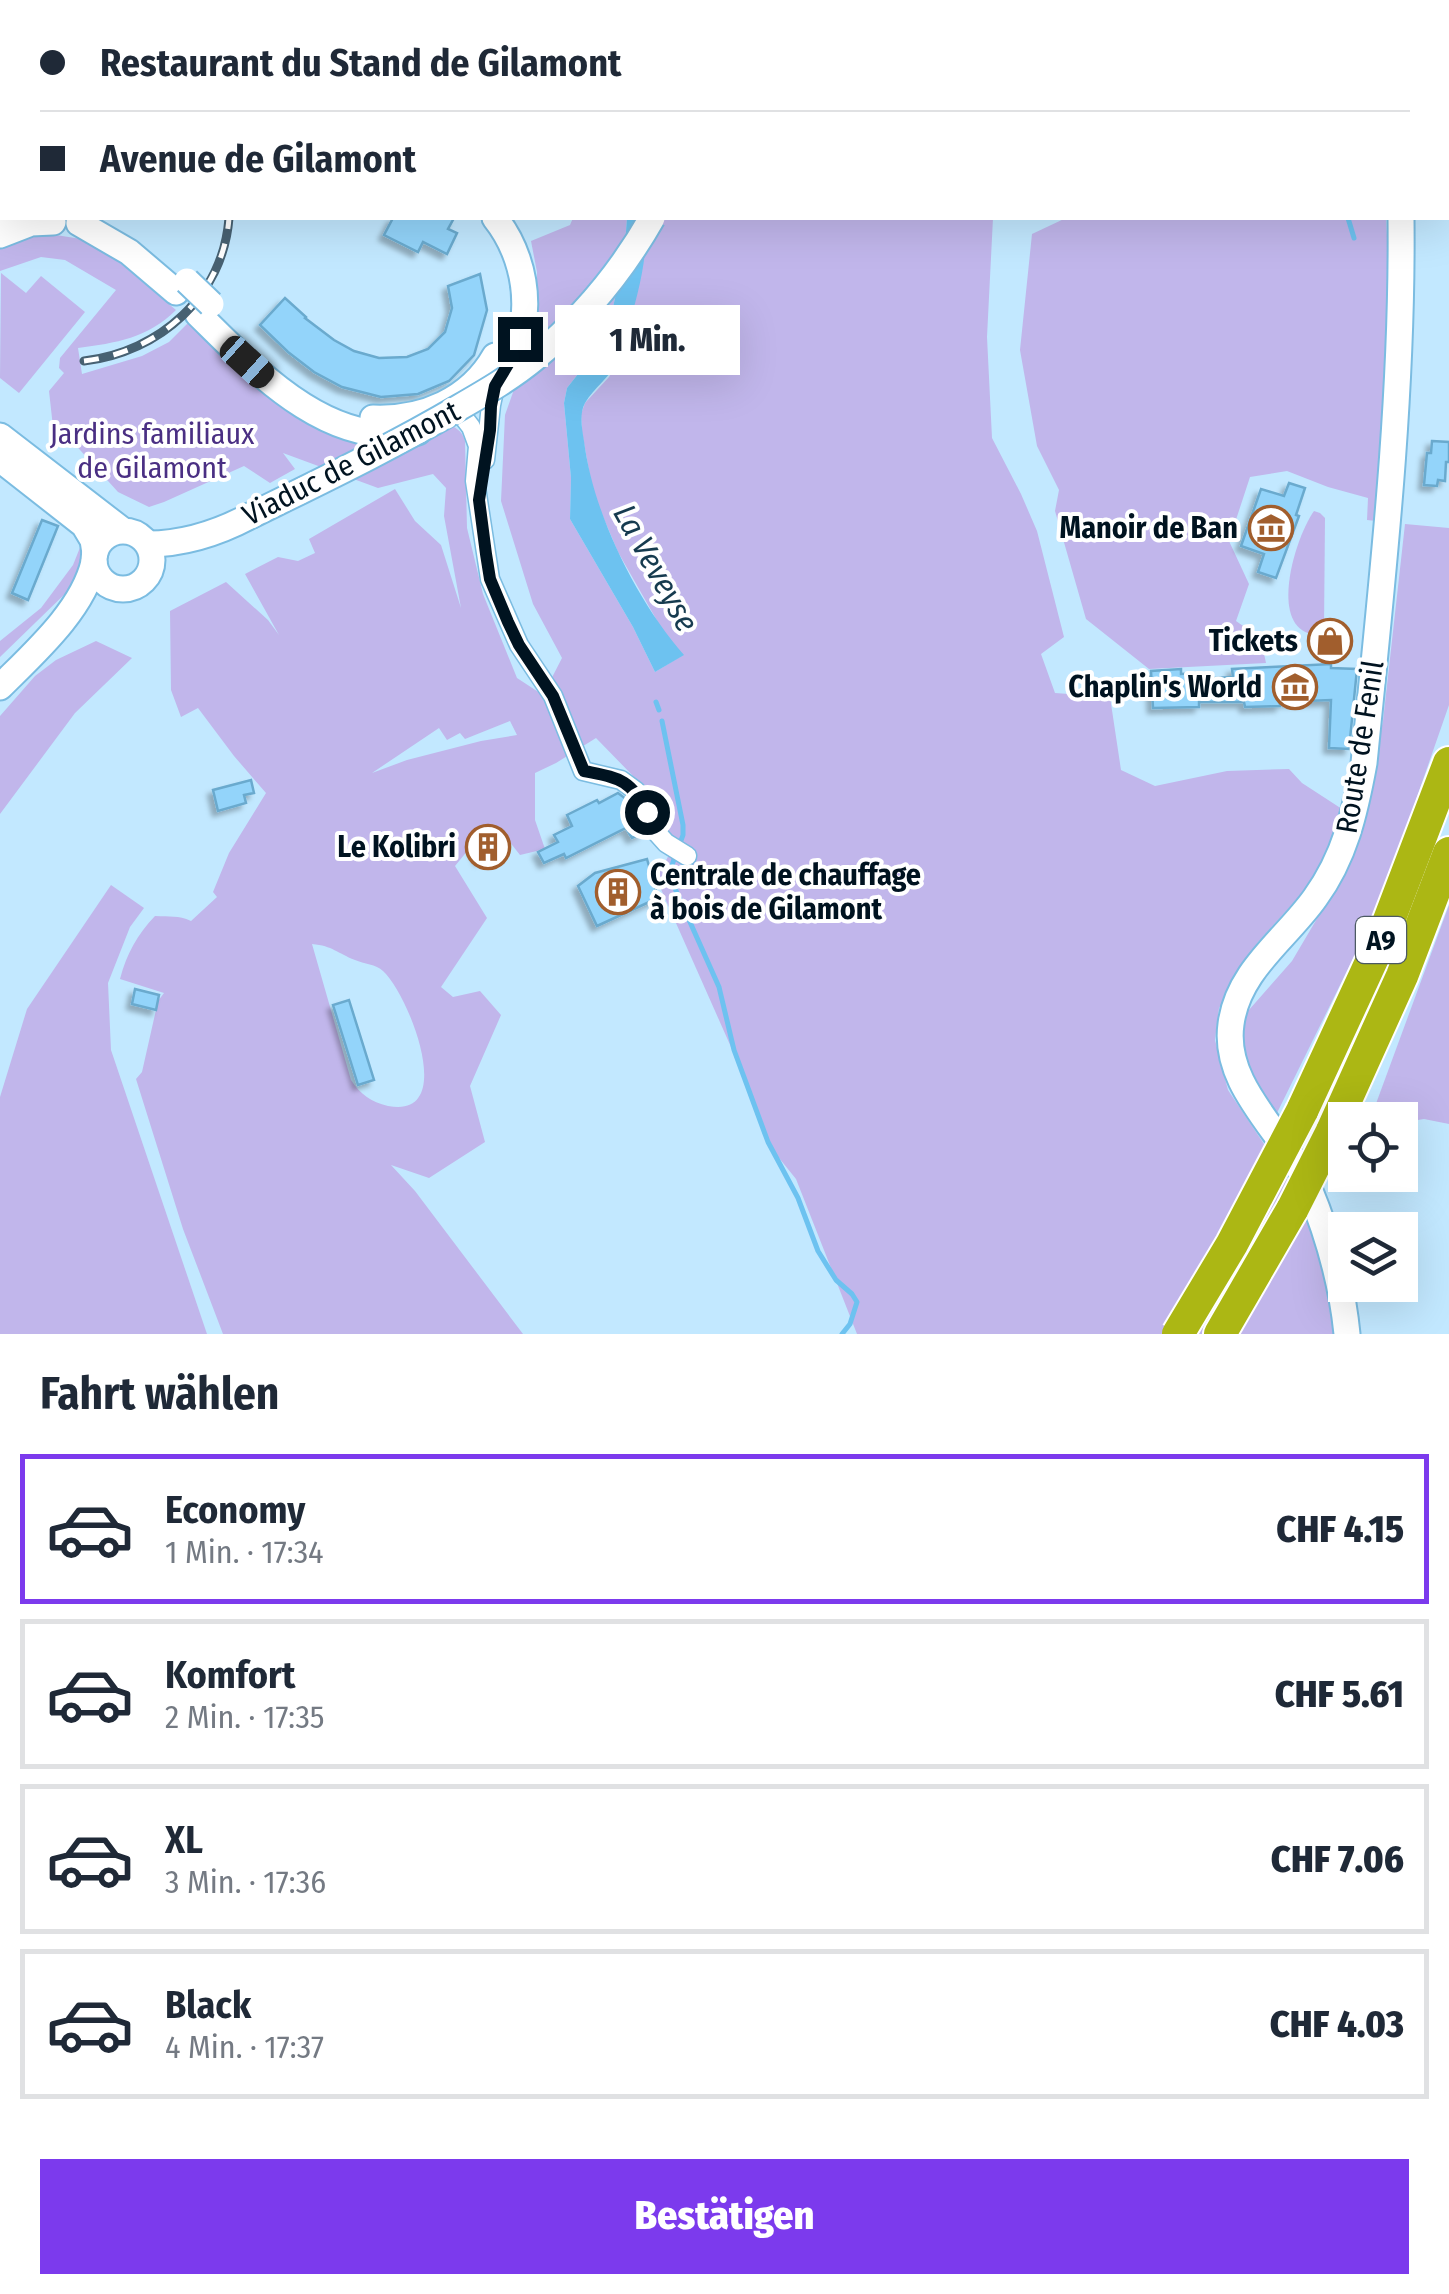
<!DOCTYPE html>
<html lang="de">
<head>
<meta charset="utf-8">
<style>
	:root { --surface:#fff; --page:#f2f2f3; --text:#1f2937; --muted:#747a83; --line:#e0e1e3; --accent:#7c3aed }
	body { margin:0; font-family:"Fira Sans Condensed",sans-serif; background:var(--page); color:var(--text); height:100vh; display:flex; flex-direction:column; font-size:38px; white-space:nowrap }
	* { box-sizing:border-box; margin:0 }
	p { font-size:32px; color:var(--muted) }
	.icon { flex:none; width:55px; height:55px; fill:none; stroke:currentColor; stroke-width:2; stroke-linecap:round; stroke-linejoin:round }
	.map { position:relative; height:1334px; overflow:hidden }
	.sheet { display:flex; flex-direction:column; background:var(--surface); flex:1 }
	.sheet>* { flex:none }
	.top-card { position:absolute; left:0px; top:0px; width:1450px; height:220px; box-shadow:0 10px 40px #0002; display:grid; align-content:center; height:220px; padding:0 40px; background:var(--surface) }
	.controls { position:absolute; left:1328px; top:1102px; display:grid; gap:20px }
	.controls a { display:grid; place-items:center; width:90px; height:90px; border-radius:0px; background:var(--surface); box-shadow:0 10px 40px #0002; font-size:50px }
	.end { position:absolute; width:45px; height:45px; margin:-22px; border:12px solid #001320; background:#fff; box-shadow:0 0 0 5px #fff }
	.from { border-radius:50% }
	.bubble { position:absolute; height:70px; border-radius:0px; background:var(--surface); box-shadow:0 10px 40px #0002; font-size:32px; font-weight:800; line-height:70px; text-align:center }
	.car { position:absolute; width:30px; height:60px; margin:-30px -15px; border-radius:12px; box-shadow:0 0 8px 2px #0007; background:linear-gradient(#222 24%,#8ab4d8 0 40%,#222 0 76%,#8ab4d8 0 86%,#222 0) }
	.top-card b { display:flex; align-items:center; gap:35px; height:95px; font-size:38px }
	.top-card b+b { border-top:2px solid var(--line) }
	.top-card i { width:25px; height:25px; background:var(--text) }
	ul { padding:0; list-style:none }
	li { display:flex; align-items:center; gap:30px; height:150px; margin:0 20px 15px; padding:0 20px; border:5px solid var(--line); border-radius:0px }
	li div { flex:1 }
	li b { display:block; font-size:38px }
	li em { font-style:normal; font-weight:800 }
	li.on { border-color:var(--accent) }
	li>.icon { width:90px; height:90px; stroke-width:1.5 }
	h2 { padding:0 40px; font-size:45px; line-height:120px }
	.primary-button { display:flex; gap:20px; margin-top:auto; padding:20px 40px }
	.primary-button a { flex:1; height:115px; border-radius:0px; background:var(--accent); color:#fff; font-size:40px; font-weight:800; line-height:115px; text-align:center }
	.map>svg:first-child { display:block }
	.green { fill:#c1b6eb; fill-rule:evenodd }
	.water { fill:#6dc2f0 }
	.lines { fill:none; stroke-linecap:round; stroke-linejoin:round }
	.stream { stroke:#6dc2f0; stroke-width:5 }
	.building { fill:#93d4fa; stroke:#6aaace; stroke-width:2.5; filter:url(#shadow) }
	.street-casing { stroke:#7bbce1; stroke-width:21 }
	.secondary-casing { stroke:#7bbce1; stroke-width:29 }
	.highway-casing { stroke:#fff; stroke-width:36 }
	.street { stroke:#fff; stroke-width:18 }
	.secondary { stroke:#fff; stroke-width:25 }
	.highway { stroke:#acb714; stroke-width:32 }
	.rail-casing { stroke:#476172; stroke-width:9 }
	.rail { stroke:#fff; stroke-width:5; stroke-dasharray:15; stroke-linecap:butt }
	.secondary-bridge-casing { stroke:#7bbce1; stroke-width:29; stroke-linecap:butt }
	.highway-bridge-casing { stroke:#fff; stroke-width:36; stroke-linecap:butt }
	.secondary-bridge { stroke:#fff; stroke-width:25 }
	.highway-bridge { stroke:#acb714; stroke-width:32 }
	.route { stroke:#001320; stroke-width:12 }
	.labels { text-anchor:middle; stroke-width:8; stroke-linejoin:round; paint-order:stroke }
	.shield { fill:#fff; stroke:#4c5a63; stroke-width:2.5 }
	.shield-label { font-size:28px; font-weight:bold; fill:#001320 }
	.park-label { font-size:30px; fill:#4a2f83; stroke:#fff }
	.street-label { font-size:30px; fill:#001320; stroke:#fff }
	.poi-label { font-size:30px; font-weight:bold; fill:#001320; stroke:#fff; text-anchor:end }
	.water-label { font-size:32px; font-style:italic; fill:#163b4f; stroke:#fff }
</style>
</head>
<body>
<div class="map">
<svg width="1449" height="1334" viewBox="0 0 1449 1334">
	<defs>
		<filter id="shadow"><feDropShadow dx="-5" dy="5" stdDeviation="2.5" flood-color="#0004"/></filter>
	</defs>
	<rect width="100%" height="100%" fill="#c2e8ff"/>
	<!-- green -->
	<g class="green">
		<polygon points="753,0 1345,0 1346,2 752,2"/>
		<path d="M573,218h54l-3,40 -13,58 -7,19 -15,25 -22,28 -3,15 7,75 -1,41 63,108 22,45 28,-17 -19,-22 -46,-81 -25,-59 -11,-61 -1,-18 4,-11 24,-26 13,-22 23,-137h348l-6,119 5,101 29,56 16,37 27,106 -23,17 14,39 55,4 11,73 34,16 72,-15 62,-2 13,14 40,26 -5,22 -19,45 -60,66 -39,66 -4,32 13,50 72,108 16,38 14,53 7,45h-480l-61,-155 -25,-31 -40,-101 -75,-169 13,-23 -33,-76 -40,-41 -40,25 -21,10v47l10,29 -25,6 -19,-24 -28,13 -18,22 32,52 -46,69 12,10 27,-6 21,24 -31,71 15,56 -56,36 -38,-13 24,26 108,143h-300l-40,-105 -47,-150 6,-7 16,-71 6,-8 -44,-14c7,-26 17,-44 35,-63 15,1 23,-1 36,5l26,-24 -4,-5 16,-39 37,-60 -32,-37 -36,-48 -17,9 -10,-27 -1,-79 56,-29 42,38 11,15 -34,-61 33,-17 20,4 17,-8 -6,-14 86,-50 20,32 26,24 20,63 -17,-92 2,-28 -13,-14 -55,14 -95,-35 12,16 -25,14 -26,-17 -80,36 -15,5 -31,-15 -47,-52 -17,-4 -5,-45 15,-18 -5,-5 1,-10 56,-68 -51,-30 -24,-3 -41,14v-27l43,-11 51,8 82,69c-28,28 -60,33 -98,38l4,26 60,-18 27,-14 20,-20 79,75 46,25 131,1c10,4 17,7 20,18l2,87 16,66 34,84 26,17 19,-37 -29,-54 -32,-103 4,-86 25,-71 7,-30v-42l-6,-31 39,-16zM510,721l7,14 -36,6 -74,19 -35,13 67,-45 8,12 13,-7 5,6zM312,944c21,2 25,9 43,16 9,4 21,4 28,11 25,22 76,149 5,135 -17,-4 -28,-12 -37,-26z"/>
		<path d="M1066,218h320l6,106 -16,197 -9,-1 1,-22 -40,-11 -41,-16 -37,6 -21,64 20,43 -13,37c20,14 26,18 30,42l-117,6 -63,-50 -31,-108 4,-21 -22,-44 -17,-96 12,-116z"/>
		<polygon points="1,273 26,293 41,276 85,312 19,393 0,378"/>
		<path d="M1314,511l6,2 5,5 -1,111 -3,6c-57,1 -26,-98 -7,-124z"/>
		<polygon points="1405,524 1449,528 1449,705 1379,906 1277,1113 1253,1081 1239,1049 1241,1019 1292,961 1338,883 1362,826 1383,721"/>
		<polygon points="81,545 81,571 71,588 0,657 0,641 41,608 73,565"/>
		<polygon points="96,641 132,658 75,713 0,814 0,716 35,676 56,660"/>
		<polygon points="111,885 144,908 130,927 108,983 111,1050 207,1334 0,1334 0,1097 27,1009"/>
		<polygon points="1449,905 1449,1124 1424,1119 1400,1123 1400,1120 1370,1120"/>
	</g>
	<!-- water -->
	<path class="water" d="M627,218h18c4,37 -7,77 -18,113 -2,10 -4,21 -9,30 -9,17 -24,27 -33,42 -6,11 -3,26 -1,38 9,72 52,159 100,214l-29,17 -22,-45 -63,-108 1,-41 -7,-75 3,-15 22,-28 15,-25 7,-19 13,-58z"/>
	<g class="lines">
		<!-- stream -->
		<g class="stream">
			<polyline points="1286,0 1288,2"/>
			<polyline points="863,2 865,0"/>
			<polyline points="1348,218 1354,238"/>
			<polyline points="656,702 659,710"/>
			<polyline points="662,721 683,825 683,835 679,846"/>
			<polyline points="675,856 669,875 719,987 734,1050 768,1142 798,1198 818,1251 836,1280 852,1294 857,1302 850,1324 842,1334"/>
		</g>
	</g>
	<!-- building -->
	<g class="building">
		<polygon points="393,218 454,218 448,229 457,233 447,254 423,242 418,252 384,235"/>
		<polygon points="480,274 487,310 474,355 449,381 418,394 381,397 342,387 314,372 288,352 260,325 285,298 306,317 305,318 334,340 354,351 379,358 407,357 428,349 445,332 452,308 448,286"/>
		<polygon points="1432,441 1449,442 1449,462 1446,462 1445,481 1438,480 1437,486 1424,485 1427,453 1431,453"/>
		<polygon points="1289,483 1305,488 1296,515 1299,516 1276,578 1258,572 1264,554 1241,546 1261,489 1284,496"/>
		<polygon points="42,520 58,526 28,600 12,593"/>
		<polygon points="1331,664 1331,668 1357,669 1349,749 1329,748 1331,700 1280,702 1280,706 1245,707 1244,702 1199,702 1199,707 1153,708 1151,671 1181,669 1181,674 1196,673 1196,679 1233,677 1232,669"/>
		<polygon points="251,780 254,793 244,795 246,803 218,811 213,790"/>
		<polygon points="618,793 626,799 643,833 632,838 626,828 566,858 564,854 544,863 538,852 558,842 554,835 572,826 567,815 597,800 599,803"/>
		<polygon points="497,833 504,849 480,860 473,844"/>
		<polygon points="647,859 658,898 597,926 578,886 595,873"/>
		<polygon points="135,989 159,995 156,1010 132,1004"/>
		<polygon points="349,1000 374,1080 358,1085 333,1005"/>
	</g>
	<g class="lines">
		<defs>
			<g id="street">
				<polyline points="458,2 460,0"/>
				<polyline points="1448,56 1449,56"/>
				<polyline points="461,414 471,427 478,446 475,481 490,579 519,645 553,696 583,771 621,780 636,791 657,833 666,843 687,856"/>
				<polyline points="485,460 491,405 495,386"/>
			</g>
			<g id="secondary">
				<polyline points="263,0 265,2"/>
				<polyline points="1364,0 1365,2"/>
				<polyline points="43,2 43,0"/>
				<polyline points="722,2 723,0"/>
				<polyline points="0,215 2,214"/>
				<polyline points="79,223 129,252 176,292"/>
				<polyline points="0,235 31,223 53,222"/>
				<path d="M198,314c57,56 130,136 220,118"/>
				<path d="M490,390c47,-47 44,-123 5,-172"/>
				<path d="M373,418c50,2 97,-18 122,-62"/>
				<polyline points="0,436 122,530"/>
				<polyline points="0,459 84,525 93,540 95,553"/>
				<circle cx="123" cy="560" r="29"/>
				<path d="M148,544c36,0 70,-11 102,-28"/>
				<path d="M0,687c34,-34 83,-77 94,-125"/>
				<path d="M1347,1334c-5,-51 -19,-100 -39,-148 -23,-53 -86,-99 -77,-162 7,-54 55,-85 84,-126 30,-41 40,-86 49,-135 18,-182 39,-363 37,-545"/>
			</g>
			<g id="highway">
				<polyline points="1302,1111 1383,936 1449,763"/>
				<polyline points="1331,1133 1402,976 1449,853"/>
				<polyline points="1220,1334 1293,1208"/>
			</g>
		</defs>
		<!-- street casing -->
		<use href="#street" class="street-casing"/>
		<!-- secondary casing -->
		<use href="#secondary" class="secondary-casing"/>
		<!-- highway casing -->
		<use href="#highway" class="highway-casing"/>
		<!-- street -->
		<use href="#street" class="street"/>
		<!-- secondary -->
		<use href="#secondary" class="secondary"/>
		<!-- highway -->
		<use href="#highway" class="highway"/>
		<defs>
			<g id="rail">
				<polyline points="110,0 111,2"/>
				<path d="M84,361c76,-9 139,-65 145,-143"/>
			</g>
		</defs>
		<!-- rail casing -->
		<use href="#rail" class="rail-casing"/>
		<!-- rail -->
		<use href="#rail" class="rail"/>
		<defs>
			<g id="secondary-bridge">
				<polyline points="187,281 211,304"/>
				<path d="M250,516c71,-35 142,-69 210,-109 26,-15 52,-30 76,-50 47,-39 86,-86 116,-139"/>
			</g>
			<g id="highway-bridge">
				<polyline points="1293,1208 1331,1133"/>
				<polyline points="1178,1334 1232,1244 1302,1111"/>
			</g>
		</defs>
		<!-- secondary-bridge casing -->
		<use href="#secondary-bridge" class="secondary-bridge-casing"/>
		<!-- highway-bridge casing -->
		<use href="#highway-bridge" class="highway-bridge-casing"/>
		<!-- secondary-bridge -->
		<use href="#secondary-bridge" class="secondary-bridge"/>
		<!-- highway-bridge -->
		<use href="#highway-bridge" class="highway-bridge"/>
	</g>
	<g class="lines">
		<!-- route -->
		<path class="route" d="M520,339l-7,17 -18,30 -4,20 -1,24 -11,70 7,54 4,25 18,43 11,23 34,51 31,75c34,7 46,7 63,41"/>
	</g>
	<!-- icons -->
	<defs>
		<symbol id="museum-ring" viewBox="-11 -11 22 22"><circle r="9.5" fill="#fff" stroke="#a15e2d" stroke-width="1.5"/><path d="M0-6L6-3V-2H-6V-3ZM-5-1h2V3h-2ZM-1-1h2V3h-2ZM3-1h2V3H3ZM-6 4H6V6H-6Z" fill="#a15e2d"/></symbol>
		<symbol id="shop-ring" viewBox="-11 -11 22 22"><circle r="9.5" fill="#fff" stroke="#a15e2d" stroke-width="1.5"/><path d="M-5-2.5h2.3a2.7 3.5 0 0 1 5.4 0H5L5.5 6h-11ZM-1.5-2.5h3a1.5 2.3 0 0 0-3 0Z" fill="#a15e2d"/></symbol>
		<symbol id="building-ring" viewBox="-11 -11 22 22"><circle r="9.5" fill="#fff" stroke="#a15e2d" stroke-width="1.5"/><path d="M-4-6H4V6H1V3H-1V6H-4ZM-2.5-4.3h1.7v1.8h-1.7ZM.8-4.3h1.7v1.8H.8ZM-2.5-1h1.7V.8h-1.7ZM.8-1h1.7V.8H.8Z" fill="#a15e2d"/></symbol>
	</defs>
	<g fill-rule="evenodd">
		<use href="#museum-ring" x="1246" y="503" width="50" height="50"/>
		<use href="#shop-ring" x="1305" y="616" width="50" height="50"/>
		<use href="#museum-ring" x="1270" y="662" width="50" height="50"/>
		<use href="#building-ring" x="463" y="822" width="50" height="50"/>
		<use href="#building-ring" x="593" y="867" width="50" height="50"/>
	</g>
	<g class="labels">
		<!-- shield labels -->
		<rect class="shield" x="1356" y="917" width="50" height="46" rx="8"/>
		<g class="shield-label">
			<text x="1381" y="950">A9</text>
		</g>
		<!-- park labels -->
		<g class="park-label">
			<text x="152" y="444">Jardins familiaux<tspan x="152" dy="34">de Gilamont</tspan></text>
		</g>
		<!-- street labels -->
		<g class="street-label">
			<text transform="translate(351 463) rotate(-27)" y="10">Viaduc de Gilamont</text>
			<text transform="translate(1360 747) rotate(-81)" y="10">Route de Fenil</text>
		</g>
		<!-- poi labels -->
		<g class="poi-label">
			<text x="1238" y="538">Manoir de Ban</text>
			<text x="1298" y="651">Tickets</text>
			<text x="1262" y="697">Chaplin's World</text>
			<text x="456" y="857">Le Kolibri</text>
			<text x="650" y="885" text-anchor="start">Centrale de chauffage<tspan x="650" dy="34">à bois de Gilamont</tspan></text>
		</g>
		<!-- water labels -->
		<g class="water-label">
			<text transform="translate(656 568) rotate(61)" y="11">La Veveyse</text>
		</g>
	</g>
</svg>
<div class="controls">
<a><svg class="icon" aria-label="locate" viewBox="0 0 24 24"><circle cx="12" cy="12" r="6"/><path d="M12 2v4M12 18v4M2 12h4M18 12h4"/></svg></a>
<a><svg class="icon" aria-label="layers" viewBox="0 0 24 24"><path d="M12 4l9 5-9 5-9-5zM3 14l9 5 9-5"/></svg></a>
</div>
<i class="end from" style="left:647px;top:812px"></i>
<i class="end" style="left:520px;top:339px"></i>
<div class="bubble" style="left:555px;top:305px;width:185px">1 Min.</div>
<i class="car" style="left:247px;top:362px;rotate:132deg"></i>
<div class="top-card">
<b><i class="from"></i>Restaurant du Stand de Gilamont</b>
<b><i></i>Avenue de Gilamont</b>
</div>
</div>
<section class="sheet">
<h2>Fahrt wählen</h2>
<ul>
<li class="on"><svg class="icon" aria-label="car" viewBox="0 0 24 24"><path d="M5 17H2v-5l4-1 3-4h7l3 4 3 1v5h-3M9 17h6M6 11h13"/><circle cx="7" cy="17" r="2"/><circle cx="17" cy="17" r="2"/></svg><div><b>Economy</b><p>1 Min. · 17:34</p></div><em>CHF 4.15</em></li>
<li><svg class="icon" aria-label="car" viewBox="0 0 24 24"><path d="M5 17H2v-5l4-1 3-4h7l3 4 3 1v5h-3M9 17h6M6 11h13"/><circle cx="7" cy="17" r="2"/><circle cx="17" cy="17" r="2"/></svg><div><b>Komfort</b><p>2 Min. · 17:35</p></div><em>CHF 5.61</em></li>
<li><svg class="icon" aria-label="car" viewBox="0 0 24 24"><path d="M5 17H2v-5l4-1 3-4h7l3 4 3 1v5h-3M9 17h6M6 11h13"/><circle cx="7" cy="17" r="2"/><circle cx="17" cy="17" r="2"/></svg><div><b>XL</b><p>3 Min. · 17:36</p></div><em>CHF 7.06</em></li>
<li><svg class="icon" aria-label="car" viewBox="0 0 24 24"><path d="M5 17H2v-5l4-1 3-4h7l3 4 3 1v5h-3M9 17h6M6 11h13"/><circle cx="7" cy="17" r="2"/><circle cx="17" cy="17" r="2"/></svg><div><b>Black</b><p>4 Min. · 17:37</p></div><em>CHF 4.03</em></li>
</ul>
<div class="primary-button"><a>Bestätigen</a></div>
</section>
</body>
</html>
